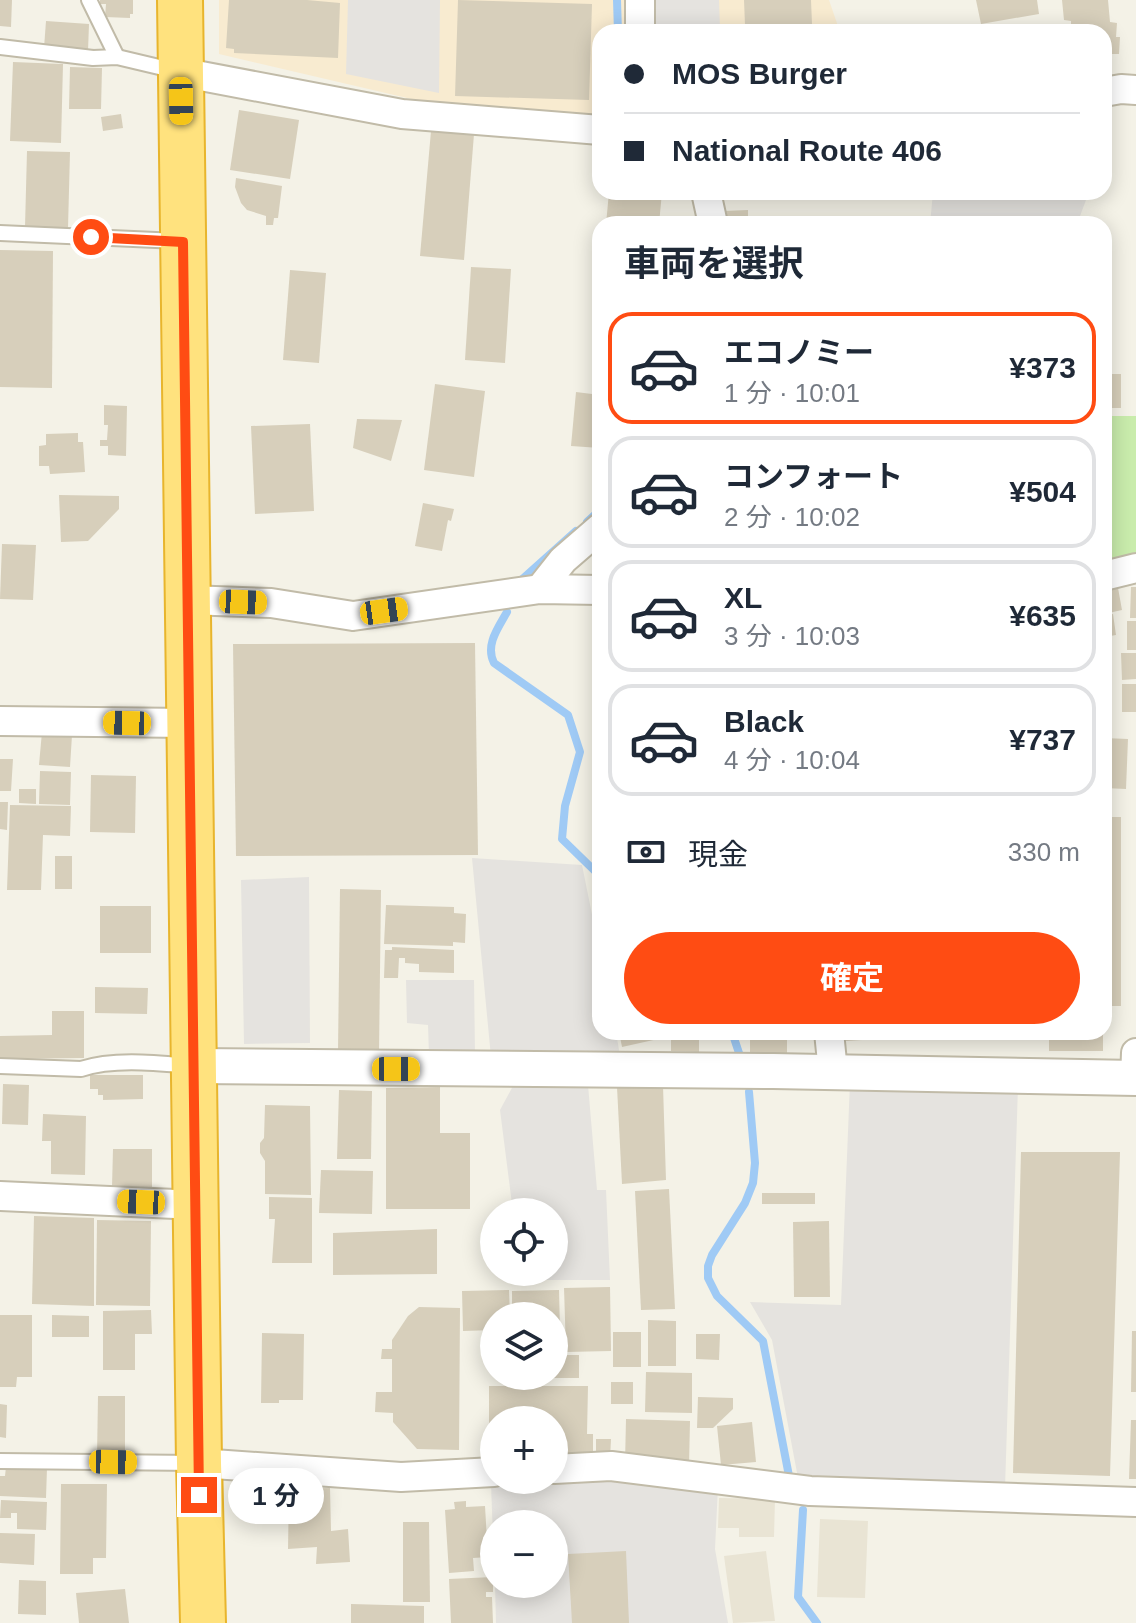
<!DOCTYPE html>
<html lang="ja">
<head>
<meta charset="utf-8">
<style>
	:root { --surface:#fff; --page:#f2f2f3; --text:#1f2937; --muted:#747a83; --line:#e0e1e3; --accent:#ff4c13 }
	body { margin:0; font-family:Helvetica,"Noto Sans JP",sans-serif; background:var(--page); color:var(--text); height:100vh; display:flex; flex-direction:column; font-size:30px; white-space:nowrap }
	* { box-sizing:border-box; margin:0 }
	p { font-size:26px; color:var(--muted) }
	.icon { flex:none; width:44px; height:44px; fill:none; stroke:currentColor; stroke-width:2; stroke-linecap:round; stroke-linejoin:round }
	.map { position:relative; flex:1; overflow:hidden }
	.panel { position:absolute; left:592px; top:216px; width:520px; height:824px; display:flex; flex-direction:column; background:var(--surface); border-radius:24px; box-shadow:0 4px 20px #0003 }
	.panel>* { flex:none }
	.hud { position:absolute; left:592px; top:24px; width:520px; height:176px; border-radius:24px; box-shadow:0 4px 20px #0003; display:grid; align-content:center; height:176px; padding:0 32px; background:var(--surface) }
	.tools { position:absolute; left:480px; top:1198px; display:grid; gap:16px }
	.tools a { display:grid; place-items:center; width:88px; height:88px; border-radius:50%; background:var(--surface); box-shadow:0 4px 20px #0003; font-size:40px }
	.end { position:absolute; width:36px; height:36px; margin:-18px; border:10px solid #ff4c13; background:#fff; box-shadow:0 0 0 4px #fff }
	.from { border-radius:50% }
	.bubble { position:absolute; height:56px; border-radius:28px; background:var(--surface); box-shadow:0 4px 20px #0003; font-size:26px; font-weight:700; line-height:56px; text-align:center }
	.car { position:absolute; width:24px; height:48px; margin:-24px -12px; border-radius:10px; box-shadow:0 0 6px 2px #0007; background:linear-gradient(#f5c518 24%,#345 0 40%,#f5c518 0 76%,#345 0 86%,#f5c518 0) }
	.hud b { display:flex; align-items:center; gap:28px; height:76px; font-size:30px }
	.hud b+b { border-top:2px solid var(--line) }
	.hud i { width:20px; height:20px; background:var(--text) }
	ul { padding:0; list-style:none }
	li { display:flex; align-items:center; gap:24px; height:112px; margin:0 16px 12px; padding:0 16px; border:4px solid var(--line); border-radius:24px }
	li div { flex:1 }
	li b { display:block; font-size:30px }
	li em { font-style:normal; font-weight:700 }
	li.active { border-color:var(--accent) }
	li>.icon { width:72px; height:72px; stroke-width:1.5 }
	h2 { padding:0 32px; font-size:36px; line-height:96px }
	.pay { display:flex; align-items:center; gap:20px; height:88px; padding:0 32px; font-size:30px }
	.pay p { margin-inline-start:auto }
	.action { display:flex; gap:16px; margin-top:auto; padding:16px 32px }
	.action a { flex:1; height:92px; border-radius:48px; background:var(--accent); color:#fff; font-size:32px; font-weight:700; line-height:92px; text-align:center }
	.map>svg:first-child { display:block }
	.residential { fill:#e9e4d4 }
	.commercial { fill:#f8ebd0 }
	.green { fill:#c9ecac }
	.parking { fill:#e5e3df }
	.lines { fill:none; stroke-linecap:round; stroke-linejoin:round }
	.stream { stroke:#9fcaf5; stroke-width:8 }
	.building { fill:#d7cfbb }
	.service-casing { stroke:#c1bba8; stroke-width:18 }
	.minor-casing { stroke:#c1bba8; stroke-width:32 }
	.tertiary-casing { stroke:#c1bba8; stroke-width:38 }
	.trunk-casing { stroke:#e8b52d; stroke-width:48 }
	.service { stroke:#fff; stroke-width:14 }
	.minor { stroke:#fff; stroke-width:28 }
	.tertiary { stroke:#fff; stroke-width:34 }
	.trunk { stroke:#ffe27e; stroke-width:44 }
	.route { stroke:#ff4c13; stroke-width:10 }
</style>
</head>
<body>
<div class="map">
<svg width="1136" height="1623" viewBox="0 0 1136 1623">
	<rect width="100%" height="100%" fill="#f4f2e7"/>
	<!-- residential -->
	<g class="residential">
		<polygon points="719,1498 775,1499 774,1537 739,1537 739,1528 718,1528"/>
		<polygon points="820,1519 868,1521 865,1598 817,1597"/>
		<polygon points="766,1551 775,1621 733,1623 724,1556"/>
	</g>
	<!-- commercial -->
	<polygon class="commercial" points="219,0 829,0 840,32 600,32 600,118 437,105 219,54"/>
	<!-- green -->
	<polygon class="green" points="1104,416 1136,416 1136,558 1104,563"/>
	<!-- parking -->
	<g class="parking">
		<polygon points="348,0 440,0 439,93 346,74"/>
		<polygon points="654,0 719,0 720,28 839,32 654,32"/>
		<polygon points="933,192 1089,192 1077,224 930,224"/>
		<polygon points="472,858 582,865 600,954 600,1032 616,1032 620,1056 491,1057"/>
		<polygon points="309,877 310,1043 244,1044 241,880"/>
		<polygon points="406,980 474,980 475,1054 429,1055 428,1025 407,1023"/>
		<polygon points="850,1082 1018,1086 1005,1488 798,1478 772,1340 750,1302 841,1305"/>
		<polygon points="588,1085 597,1190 606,1190 610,1280 503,1280 503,1272 554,1272 554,1212 513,1212 500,1110 513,1086"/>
		<polygon points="614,1476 718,1486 715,1549 728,1623 496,1623 495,1584 554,1584 554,1524 494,1524 494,1563 491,1484"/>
	</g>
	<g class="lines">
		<!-- stream -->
		<g class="stream">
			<polyline points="617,0 618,32"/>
			<polyline points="587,522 600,510"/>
			<polyline points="518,583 576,531"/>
			<path d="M507,612c-9,16 -22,33 -13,51l74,52 12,37 -15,54 -3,33 38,37"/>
			<polyline points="732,1032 739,1053"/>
			<polyline points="749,1092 755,1163 753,1183 745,1203 712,1255 708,1266 708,1278 717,1296 763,1341 789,1476"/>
			<polyline points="803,1510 798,1597 817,1623"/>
		</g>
	</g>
	<!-- building -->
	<g class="building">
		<polygon points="0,0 12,0 11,27 0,26"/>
		<polygon points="100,0 133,0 133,14 130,14 130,18 105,17 106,4 100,4"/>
		<polygon points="229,0 307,0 340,3 338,58 234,53 234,49 226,48"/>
		<polygon points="458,0 592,4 589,100 455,96"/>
		<polygon points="744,0 811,0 812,24 745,25"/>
		<polygon points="976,0 1037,0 1039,14 981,24"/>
		<polygon points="1062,0 1108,0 1110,22 1117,23 1116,37 1120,37 1119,54 1104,54 1104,32 1071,32 1071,21 1064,20"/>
		<polygon points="46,21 89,24 88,51 44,48"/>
		<polygon points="13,62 63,64 61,143 10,141"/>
		<polygon points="70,67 102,68 101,109 69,109"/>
		<polygon points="239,110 299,120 290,179 230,170"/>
		<polygon points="121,114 123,128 103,131 101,117"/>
		<polygon points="431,131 474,134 464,260 420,256"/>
		<polygon points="27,151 70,152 68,228 25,227"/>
		<polygon points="236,178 282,186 278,218 274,218 273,225 266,225 266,216 247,210 241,203 235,187"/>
		<polygon points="609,192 662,192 659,224 606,224"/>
		<polygon points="748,210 748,224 725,224 724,211"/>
		<polygon points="0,250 53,251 52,388 0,387"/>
		<polygon points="471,267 511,269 505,363 465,360"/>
		<polygon points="290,270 326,273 319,363 283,360"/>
		<rect x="1104" y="374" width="17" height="34"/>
		<polygon points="435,384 485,391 474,477 424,470"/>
		<polygon points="576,392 600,395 600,448 571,446"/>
		<polygon points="104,405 127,406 126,456 108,455 108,446 100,446 100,440 107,440 108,425 104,425"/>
		<polygon points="357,419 402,420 391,461 353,448"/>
		<polygon points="310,424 314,511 255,514 251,426"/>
		<polygon points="78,433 78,442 83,442 85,472 50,474 49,466 39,466 39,446 46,445 46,434"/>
		<polygon points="59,495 119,496 119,509 88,541 61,542"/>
		<polygon points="423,503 454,509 451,521 448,520 442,551 415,546"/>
		<polygon points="2,544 36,545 33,600 0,599"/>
		<polygon points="1131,587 1136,587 1136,618 1130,618"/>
		<polygon points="1118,588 1122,610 1104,614 1104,590"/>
		<polygon points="1113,614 1116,635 1104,637 1104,615"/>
		<rect x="1127" y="621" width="9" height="29"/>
		<polygon points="475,643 478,855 236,856 233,644"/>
		<polygon points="1121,653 1136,653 1136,679 1122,680"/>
		<rect x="1122" y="684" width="14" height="28"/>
		<polygon points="42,732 72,735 70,767 39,765"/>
		<polygon points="1104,738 1128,739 1126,789 1104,788"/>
		<polygon points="0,759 13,759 11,791 0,791"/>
		<polygon points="40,771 71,772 70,805 39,804"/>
		<polygon points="91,775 136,776 135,833 90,832"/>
		<polygon points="19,789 36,789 36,804 19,803"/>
		<polygon points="0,802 8,802 7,830 0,829"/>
		<polygon points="10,805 71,806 70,836 43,835 41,890 7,890"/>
		<rect x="1104" y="817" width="17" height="189"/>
		<rect x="55" y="856" width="17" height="33"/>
		<polygon points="340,889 381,890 379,1053 338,1052"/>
		<polygon points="386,905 454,907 454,913 466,914 465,943 453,942 453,946 384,944"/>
		<rect x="100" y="906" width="51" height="47"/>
		<polygon points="392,947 454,950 454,973 419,972 419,964 405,963 405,958 399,958 398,978 384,978 385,950 392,950"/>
		<polygon points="95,987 148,988 147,1014 95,1013"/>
		<polygon points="52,1011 84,1011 84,1058 0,1059 0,1036 52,1035"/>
		<polygon points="619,1032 666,1032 667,1037 622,1047"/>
		<polygon points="671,1032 699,1032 699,1052 671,1051"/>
		<rect x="750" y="1032" width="37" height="24"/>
		<polygon points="846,1032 877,1032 878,1039 846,1041"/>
		<rect x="1049" y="1032" width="54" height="19"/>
		<polygon points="90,1075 143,1075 143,1099 103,1100 103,1095 98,1095 98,1089 90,1089"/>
		<polygon points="3,1084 29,1085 28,1125 2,1124"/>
		<polygon points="663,1086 666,1180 622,1184 617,1087"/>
		<polygon points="440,1087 440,1133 470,1133 470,1209 386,1209 386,1088"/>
		<polygon points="339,1090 372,1091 371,1159 337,1159"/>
		<polygon points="265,1105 310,1106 311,1195 265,1194 265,1161 260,1153 260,1143 264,1138"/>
		<polygon points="43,1114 86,1116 85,1175 51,1174 51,1141 42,1141"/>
		<polygon points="113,1149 152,1149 152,1188 112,1187"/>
		<polygon points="1021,1152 1120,1152 1110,1476 1013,1473"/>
		<polygon points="321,1170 373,1171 372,1214 319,1213"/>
		<polygon points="669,1189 675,1309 641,1310 635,1191"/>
		<rect x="762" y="1193" width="53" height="11"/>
		<polygon points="269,1197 312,1198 312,1263 272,1263 275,1219 269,1219"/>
		<polygon points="34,1216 94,1218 94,1306 32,1304"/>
		<polygon points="97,1220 151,1221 150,1306 96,1305"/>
		<polygon points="829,1221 830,1297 794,1297 793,1222"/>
		<polygon points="437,1229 437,1274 333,1275 333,1233"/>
		<polygon points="610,1287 611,1351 566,1352 564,1288"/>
		<polygon points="509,1290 510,1316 494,1316 494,1330 463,1331 462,1291"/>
		<polygon points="559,1290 560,1330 554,1330 554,1316 512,1316 512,1291"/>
		<polygon points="419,1307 460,1308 459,1450 417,1449 393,1422 393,1413 375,1412 376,1392 392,1392 392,1359 381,1359 382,1349 392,1349 392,1340 408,1316"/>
		<polygon points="151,1310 152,1334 135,1334 135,1370 103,1370 103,1311"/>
		<polygon points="0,1315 32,1315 32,1377 17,1377 16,1387 0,1387"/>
		<polygon points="52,1315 89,1316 89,1337 52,1337"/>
		<polygon points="648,1320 676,1321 676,1366 648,1366"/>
		<polygon points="1132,1331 1136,1331 1136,1392 1131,1392"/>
		<rect x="613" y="1332" width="28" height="35"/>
		<polygon points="262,1333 304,1334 303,1400 279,1400 279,1403 261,1403"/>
		<polygon points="696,1334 720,1334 719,1360 696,1359"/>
		<polygon points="554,1338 563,1338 562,1355 579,1355 579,1378 554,1378"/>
		<polygon points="646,1372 692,1373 692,1413 645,1412"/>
		<rect x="611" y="1382" width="22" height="22"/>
		<polygon points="489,1386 588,1386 587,1434 593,1434 593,1455 554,1455 554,1420 494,1420 494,1434 489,1434"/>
		<polygon points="98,1396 125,1396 125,1457 97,1457"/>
		<polygon points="698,1397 733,1398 733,1409 713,1428 697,1428"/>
		<polygon points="0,1404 7,1405 6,1438 0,1437"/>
		<polygon points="626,1419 690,1421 689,1465 625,1463"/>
		<polygon points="1131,1420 1136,1420 1136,1479 1129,1479"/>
		<polygon points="752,1422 756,1462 721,1465 717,1426"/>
		<polygon points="596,1439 611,1439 610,1459 596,1460"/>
		<polygon points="6,1467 47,1468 46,1498 0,1496 0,1476 5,1476"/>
		<polygon points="61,1484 107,1484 106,1558 93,1558 93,1574 60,1574"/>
		<polygon points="330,1488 331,1531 348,1529 350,1562 316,1564 317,1547 288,1549 289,1489"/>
		<polygon points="1,1500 47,1502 46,1530 17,1529 17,1513 11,1513 11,1518 0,1518"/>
		<polygon points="466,1501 466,1507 485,1506 488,1557 473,1558 474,1571 449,1573 445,1510 455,1509 454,1502"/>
		<polygon points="403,1522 429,1522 430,1602 403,1602"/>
		<polygon points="0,1533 35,1534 34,1565 0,1563"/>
		<polygon points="626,1551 629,1623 572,1623 568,1554"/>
		<polygon points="493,1577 493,1592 486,1592 486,1597 492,1597 493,1623 451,1623 449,1579"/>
		<polygon points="19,1580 46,1581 46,1615 18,1614"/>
		<polygon points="125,1589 129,1623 79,1623 76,1593"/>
		<polygon points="351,1604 424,1606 424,1623 351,1623"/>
	</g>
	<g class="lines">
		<defs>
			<g id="service">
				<polyline points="89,0 117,57"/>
				<polyline points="0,47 93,58 117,57 176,71"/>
				<polyline points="0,233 178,241"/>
				<path d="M0,1066l81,3c33,-11 76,-6 110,-3"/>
				<polyline points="0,1461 196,1463"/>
			</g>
			<g id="minor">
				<polyline points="640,0 640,32"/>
				<polyline points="180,72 402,114 600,130"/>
				<polyline points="1104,92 1121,89 1136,90"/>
				<polyline points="706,192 713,224"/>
				<polyline points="1104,576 1136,568"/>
				<polyline points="540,589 563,560 600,528"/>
				<polyline points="188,600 271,603 353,616 540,589 600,590"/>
				<polyline points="0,721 190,723"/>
				<polyline points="829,1032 833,1072"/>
				<polyline points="1135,1078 1136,1053"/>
				<polyline points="0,1196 197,1205"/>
				<polyline points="199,1463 401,1477 494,1472"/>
				<polyline points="554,1469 611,1466 810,1491 1136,1502"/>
			</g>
			<polyline id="tertiary" points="195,1066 773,1071 1136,1078"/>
			<polyline id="trunk" points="180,0 199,1463 203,1623"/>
		</defs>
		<!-- service casing -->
		<use href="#service" class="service-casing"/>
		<!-- minor casing -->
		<use href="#minor" class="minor-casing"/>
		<!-- tertiary casing -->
		<use href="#tertiary" class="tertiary-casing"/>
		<!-- trunk casing -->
		<use href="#trunk" class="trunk-casing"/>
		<!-- service -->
		<use href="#service" class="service"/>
		<!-- minor -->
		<use href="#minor" class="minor"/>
		<!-- tertiary -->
		<use href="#tertiary" class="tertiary"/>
		<!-- trunk -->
		<use href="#trunk" class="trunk"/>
	</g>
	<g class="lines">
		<!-- route -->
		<polyline class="route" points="91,237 183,242 199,1495"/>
	</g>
</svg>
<div class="tools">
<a><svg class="icon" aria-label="locate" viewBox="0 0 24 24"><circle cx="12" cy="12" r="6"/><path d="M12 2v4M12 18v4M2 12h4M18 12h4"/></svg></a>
<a><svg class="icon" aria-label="layers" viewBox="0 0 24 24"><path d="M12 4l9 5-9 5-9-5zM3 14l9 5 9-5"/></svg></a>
<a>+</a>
<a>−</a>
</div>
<i class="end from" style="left:91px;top:237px"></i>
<i class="end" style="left:199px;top:1495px"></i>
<div class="bubble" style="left:228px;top:1468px;width:96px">1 分</div>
<i class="car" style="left:181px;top:101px;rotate:179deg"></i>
<i class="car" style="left:243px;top:602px;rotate:92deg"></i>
<i class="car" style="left:384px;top:611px;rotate:82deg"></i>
<i class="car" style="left:127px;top:723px;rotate:271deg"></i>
<i class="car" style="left:396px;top:1069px;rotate:90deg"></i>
<i class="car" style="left:141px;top:1202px;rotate:272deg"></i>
<i class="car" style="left:113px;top:1462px;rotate:91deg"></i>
<div class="hud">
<b><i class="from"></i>MOS Burger</b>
<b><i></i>National Route 406</b>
</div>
<section class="panel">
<h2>車両を選択</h2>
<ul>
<li class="active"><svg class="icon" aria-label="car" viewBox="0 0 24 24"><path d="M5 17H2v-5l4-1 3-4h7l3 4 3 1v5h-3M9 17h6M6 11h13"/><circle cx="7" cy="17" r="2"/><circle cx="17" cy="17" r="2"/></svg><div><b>エコノミー</b><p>1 分 · 10:01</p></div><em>¥373</em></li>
<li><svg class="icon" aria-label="car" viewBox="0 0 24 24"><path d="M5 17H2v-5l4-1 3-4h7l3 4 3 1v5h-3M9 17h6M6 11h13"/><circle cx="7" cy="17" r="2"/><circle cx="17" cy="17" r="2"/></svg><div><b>コンフォート</b><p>2 分 · 10:02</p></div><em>¥504</em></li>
<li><svg class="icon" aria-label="car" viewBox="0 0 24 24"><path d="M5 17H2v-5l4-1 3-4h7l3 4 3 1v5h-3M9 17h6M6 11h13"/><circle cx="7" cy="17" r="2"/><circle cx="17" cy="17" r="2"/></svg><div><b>XL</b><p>3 分 · 10:03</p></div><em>¥635</em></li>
<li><svg class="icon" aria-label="car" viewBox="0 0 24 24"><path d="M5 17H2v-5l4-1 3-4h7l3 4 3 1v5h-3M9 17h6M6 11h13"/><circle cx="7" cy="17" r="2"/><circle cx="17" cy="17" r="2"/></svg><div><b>Black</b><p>4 分 · 10:04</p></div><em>¥737</em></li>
</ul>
<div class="pay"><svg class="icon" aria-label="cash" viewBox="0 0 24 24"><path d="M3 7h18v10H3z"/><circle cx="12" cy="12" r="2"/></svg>現金<p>330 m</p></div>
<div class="action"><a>確定</a></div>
</section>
</div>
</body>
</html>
